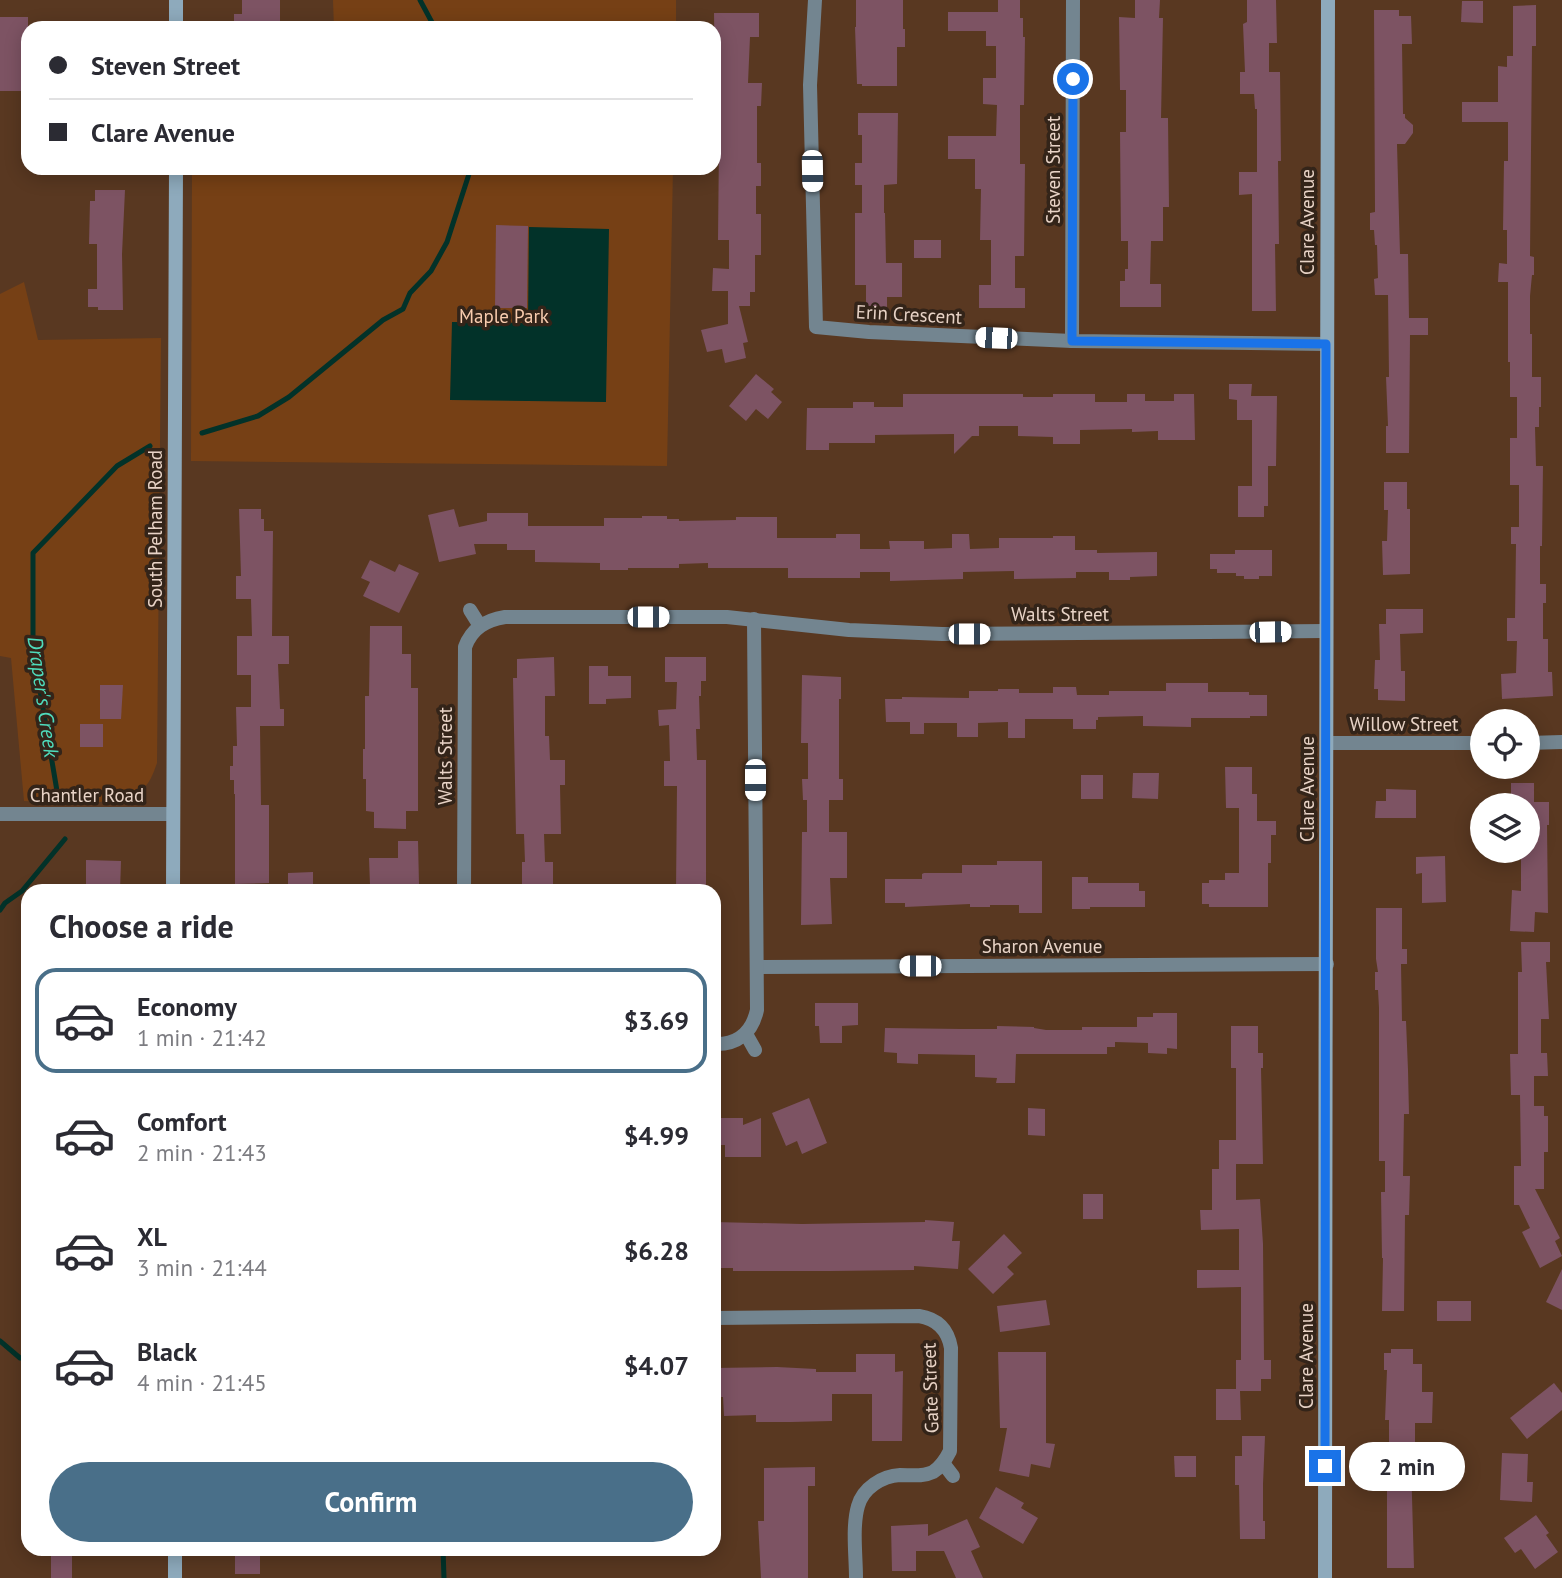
<!DOCTYPE html>
<html lang="en">
<head>
<meta charset="utf-8">
<style>
	:root { --surface:#fff; --page:#f7f7f7; --text:#2b2b33; --muted:#7c7c81; --line:#e1e1e2; --accent:#496f89 }
	body { margin:0; font-family:"PT Sans",sans-serif; background:var(--page); color:var(--text); height:100vh; display:flex; flex-direction:column; font-size:26px; white-space:nowrap }
	* { box-sizing:border-box; margin:0 }
	p { font-size:23px; color:var(--muted) }
	.icon { flex:none; width:38px; height:38px; fill:none; stroke:currentColor; stroke-width:2; stroke-linecap:round; stroke-linejoin:round }
	.map { position:relative; flex:1; overflow:hidden }
	.sheet { position:absolute; left:21px; top:884px; width:700px; height:672px; display:flex; flex-direction:column; background:var(--surface); border-radius:21px; box-shadow:0 4px 18px #0003 }
	.sheet>* { flex:none }
	.hud { position:absolute; left:21px; top:21px; width:700px; height:154px; border-radius:21px; box-shadow:0 4px 18px #0003; display:grid; align-content:center; height:154px; padding:0 28px; background:var(--surface) }
	.fabs { position:absolute; left:1470px; top:709px; display:grid; gap:14px }
	.fabs a { display:grid; place-items:center; width:70px; height:70px; border-radius:50%; background:var(--surface); box-shadow:0 4px 18px #0003; font-size:35px }
	.end { position:absolute; width:32px; height:32px; margin:-16px; border:9px solid #1a73e8; background:#fff; box-shadow:0 0 0 4px #fff }
	.from { border-radius:50% }
	.bubble { position:absolute; height:49px; border-radius:24px; background:var(--surface); box-shadow:0 4px 18px #0003; font-size:23px; font-weight:700; line-height:49px; text-align:center }
	.car { position:absolute; width:21px; height:42px; margin:-21px -10px; border-radius:9px; box-shadow:0 0 5px 2px #0007; background:linear-gradient(#fff 24%,#345 0 40%,#fff 0 76%,#345 0 86%,#fff 0) }
	.hud b { display:flex; align-items:center; gap:24px; height:66px; font-size:26px }
	.hud b+b { border-top:2px solid var(--line) }
	.hud i { width:18px; height:18px; background:var(--text) }
	ul { padding:0; list-style:none }
	li { display:flex; align-items:center; gap:21px; height:105px; margin:0 14px 10px; padding:0 14px; border:4px solid transparent; border-radius:21px }
	li div { flex:1 }
	li b { display:block; font-size:26px }
	li em { font-style:normal; font-weight:700 }
	li.current { border-color:var(--accent) }
	li>.icon { width:63px; height:63px; stroke-width:1.5 }
	h2 { padding:0 28px; font-size:32px; line-height:84px }
	.cta { display:flex; gap:14px; margin-top:auto; padding:14px 28px }
	.cta a { flex:1; height:80px; border-radius:42px; background:var(--accent); color:#fff; font-size:28px; font-weight:700; line-height:80px; text-align:center }
	.map>svg:first-child { display:block }
	.green { fill:#764015 }
	.water { fill:#023229 }
	.lines { fill:none; stroke-linecap:round; stroke-linejoin:round }
	.stream { stroke:#023229; stroke-width:5 }
	.building { fill:#7d5363 }
	.street { stroke:#738590; stroke-width:14 }
	.secondary { stroke:#8eaabc; stroke-width:14 }
	.route { stroke:#1a73e8; stroke-width:9 }
	.labels { text-anchor:middle; stroke-width:7; stroke-linejoin:round; paint-order:stroke }
	.street-label { font-size:19px; fill:#e8d3c6; stroke:#332419 }
	.park-label { font-size:19px; fill:#f8ccae; stroke:#332419 }
	.water-label { font-size:21px; font-style:italic; fill:#4fdbbc; stroke:#332419 }
</style>
</head>
<body>
<div class="map">
<svg width="1562" height="1578" viewBox="0 0 1562 1578">
	<rect width="100%" height="100%" fill="#593821"/>
	<!-- green -->
	<g class="green">
		<polygon points="333,0 676,0 676,28 334,28"/>
		<polygon points="192,168 673,168 667,466 191,461"/>
		<path d="M24,282l14,58 123,-2 -4,425c-4,11 -7,21 -17,28 -24,17 -86,11 -116,10l-13,-143 -11,-2v-362z"/>
	</g>
	<!-- water -->
	<polygon class="water" points="529,227 609,229 606,402 450,400 452,322 528,323"/>
	<g class="lines">
		<!-- stream -->
		<g class="stream">
			<polyline points="420,0 435,28"/>
			<polyline points="202,433 258,416 289,397 383,320 403,309 410,293 431,271 447,242 469,174 470,168"/>
			<polyline points="57,791 33,649 33,553 117,466 150,446"/>
			<polyline points="0,910 5,903 22,891 65,839"/>
			<polyline points="0,1341 20,1358 28,1358"/>
			<polyline points="443,1549 444,1578"/>
		</g>
	</g>
	<!-- building -->
	<g class="building">
		<polygon points="242,0 280,0 280,28 234,28 234,14 242,14"/>
		<polygon points="856,0 903,0 903,29 905,29 905,47 897,47 897,86 862,86 862,84 857,84 855,27 856,27"/>
		<polygon points="998,0 1020,0 1020,18 1023,18 1023,37 1025,37 1024,105 1020,105 1020,164 1025,164 1024,256 1015,256 1015,288 1025,288 1025,308 979,308 979,285 991,285 991,240 980,240 981,189 975,189 975,159 948,159 948,136 996,136 997,105 983,104 983,78 996,78 996,46 986,46 986,31 948,31 948,12 998,12"/>
		<polygon points="1135,0 1160,0 1159,18 1163,18 1161,118 1168,118 1169,207 1163,207 1163,241 1151,241 1150,284 1161,284 1161,307 1120,307 1120,281 1125,281 1125,269 1128,269 1128,241 1121,241 1120,132 1126,132 1126,90 1120,90 1119,17 1135,18"/>
		<polygon points="1247,0 1276,0 1277,43 1269,43 1269,72 1280,72 1281,161 1278,161 1279,244 1275,244 1276,311 1252,311 1252,194 1239,195 1239,172 1257,172 1257,109 1255,109 1254,94 1240,94 1240,72 1245,72 1243,24 1247,22"/>
		<polygon points="1462,1 1483,1 1483,23 1461,22"/>
		<polygon points="1536,5 1536,46 1532,46 1530,256 1534,257 1534,275 1532,275 1530,296 1530,334 1532,334 1532,377 1541,377 1541,407 1539,407 1539,427 1535,427 1536,466 1543,466 1542,546 1540,546 1540,584 1546,584 1546,603 1543,603 1543,639 1548,639 1548,672 1552,672 1553,696 1502,699 1501,674 1516,673 1517,641 1507,641 1507,618 1515,618 1516,544 1511,544 1511,527 1519,527 1519,485 1510,485 1510,438 1517,438 1517,397 1510,397 1510,362 1508,362 1508,282 1498,282 1499,263 1507,264 1507,230 1503,230 1504,161 1508,161 1508,122 1462,122 1462,102 1498,102 1498,66 1507,67 1507,56 1513,56 1513,6"/>
		<polygon points="1374,10 1399,10 1399,16 1411,16 1412,44 1402,44 1403,114 1405,114 1405,118 1413,125 1413,133 1405,144 1397,144 1400,254 1408,254 1409,318 1428,318 1428,335 1410,335 1409,453 1386,453 1386,426 1388,426 1386,377 1389,377 1388,295 1375,295 1374,279 1378,278 1377,245 1375,245 1374,230 1370,230 1370,213 1375,212"/>
		<polygon points="714,13 759,13 759,37 750,37 748,83 762,83 761,106 757,106 757,163 761,163 761,186 756,186 756,214 761,214 761,255 755,255 755,292 750,292 750,306 739,306 748,342 743,343 746,358 725,363 722,349 707,352 701,330 728,324 728,291 712,291 713,268 729,269 729,240 718,240 719,141 717,141 717,136 715,136 715,113 718,113 718,85 715,85"/>
		<rect x="0" y="17" width="28" height="74"/>
		<polygon points="858,113 898,113 897,184 884,185 884,213 885,213 886,263 902,263 902,297 887,297 887,308 866,307 866,285 855,285 855,213 862,213 862,185 855,185 855,163 862,163 862,135 858,135"/>
		<polygon points="95,190 125,190 122,254 123,310 98,310 98,307 88,307 88,289 97,289 97,244 89,244 90,201 95,201"/>
		<polygon points="496,225 528,226 527,308 495,308"/>
		<rect x="914" y="240" width="27" height="18"/>
		<polygon points="756,374 774,389 771,392 782,402 768,419 756,409 746,421 729,406"/>
		<polygon points="1229,384 1252,384 1251,396 1277,396 1276,466 1268,466 1268,506 1264,506 1264,517 1238,517 1238,486 1252,486 1252,420 1237,420 1237,400 1229,399"/>
		<polygon points="903,394 1023,394 1023,397 1053,397 1053,394 1095,394 1095,402 1127,402 1127,394 1145,394 1145,401 1174,401 1174,394 1194,394 1195,440 1158,440 1158,431 1132,432 1132,429 1080,430 1080,444 1053,444 1053,437 1018,436 1018,426 979,426 979,436 972,436 954,454 954,434 875,435 875,443 829,443 829,450 806,450 807,408 853,408 853,402 874,402 874,407 903,407"/>
		<polygon points="1384,482 1407,482 1407,509 1410,509 1410,574 1383,575 1382,541 1387,541 1388,510 1384,510"/>
		<polygon points="239,509 261,509 261,519 264,519 264,531 273,531 272,636 289,636 289,664 278,664 280,709 284,709 284,726 260,726 261,805 269,805 269,883 235,884 235,794 234,794 234,780 230,780 230,766 233,766 233,746 237,746 236,707 251,707 251,675 237,675 237,636 252,636 251,599 236,599 236,576 241,576"/>
		<polygon points="454,509 459,527 487,521 487,513 528,513 528,526 604,526 604,518 642,518 642,516 667,516 667,519 679,519 679,521 736,520 736,517 777,517 777,538 836,538 836,534 860,534 860,549 890,549 889,541 924,541 924,549 952,548 952,534 969,534 970,549 999,548 999,538 1053,538 1053,536 1075,536 1075,550 1097,550 1097,553 1157,552 1157,576 1130,577 1130,580 1109,580 1109,572 1076,572 1076,578 1014,579 1014,571 963,572 963,579 890,581 890,572 860,572 860,578 788,578 788,568 708,568 708,563 679,564 679,568 628,568 628,570 600,570 600,563 535,562 535,550 507,550 507,544 474,544 476,554 439,562 428,515"/>
		<polygon points="1235,550 1272,550 1272,576 1259,576 1259,579 1244,579 1244,576 1236,576 1236,573 1217,573 1217,569 1210,569 1210,554 1235,554"/>
		<polygon points="370,560 395,572 399,564 419,573 399,613 363,596 370,582 361,578"/>
		<polygon points="1386,609 1423,609 1423,633 1400,634 1401,671 1405,671 1405,701 1378,700 1378,689 1374,689 1375,660 1380,660 1379,624 1386,624"/>
		<polygon points="370,626 402,626 402,654 411,654 411,688 418,688 418,811 406,811 406,829 374,828 374,812 366,811 366,779 363,779 363,749 365,749 365,696 369,696"/>
		<polygon points="554,657 555,696 545,696 545,736 549,736 550,760 565,760 565,785 560,785 561,834 544,834 545,862 553,862 553,891 522,891 522,862 525,862 524,834 516,834 513,678 517,678 517,659"/>
		<polygon points="665,657 706,657 706,681 701,681 701,696 699,696 700,729 696,729 697,760 706,760 706,891 676,891 677,786 664,786 664,761 670,761 669,725 659,726 658,710 676,709 677,682 665,682"/>
		<polygon points="589,666 608,666 608,676 631,676 631,698 606,699 606,704 589,704"/>
		<polygon points="802,675 841,677 841,699 839,699 839,779 843,779 843,800 829,800 829,832 847,832 847,878 830,878 832,924 801,925 802,832 807,832 807,800 803,800 802,779 808,779 808,743 801,743"/>
		<polygon points="1166,683 1208,683 1208,692 1249,692 1249,695 1267,695 1267,716 1250,716 1250,718 1191,718 1191,727 1143,726 1143,716 1098,717 1098,720 1096,720 1096,729 1073,729 1073,719 1025,719 1025,738 1008,738 1008,722 978,723 978,737 957,737 957,723 924,723 924,734 910,734 910,722 886,722 885,699 902,699 902,697 969,698 969,691 998,691 998,689 1019,689 1019,693 1053,693 1053,687 1076,687 1077,695 1109,695 1109,691 1166,691"/>
		<polygon points="100,685 123,685 121,719 100,719"/>
		<rect x="80" y="724" width="23" height="23"/>
		<polygon points="1225,767 1252,767 1252,794 1257,794 1257,821 1276,821 1276,835 1271,835 1271,863 1268,863 1268,907 1209,907 1209,904 1202,904 1202,883 1209,883 1209,880 1225,880 1225,873 1239,873 1239,808 1226,808"/>
		<polygon points="1133,773 1159,773 1158,799 1132,798"/>
		<rect x="1081" y="775" width="22" height="24"/>
		<polygon points="1511,783 1534,783 1534,802 1549,802 1549,825 1547,825 1548,913 1535,912 1534,932 1510,931 1512,890 1521,891 1521,850 1528,850 1528,805 1511,805"/>
		<polygon points="1386,789 1416,790 1416,818 1375,818 1376,801 1386,801"/>
		<polygon points="398,841 418,841 419,884 370,885 369,858 398,858"/>
		<polygon points="1445,856 1446,902 1422,903 1422,873 1416,874 1416,857"/>
		<polygon points="86,860 121,861 120,891 86,891"/>
		<polygon points="997,861 1042,861 1042,913 1019,913 1019,905 990,905 990,907 970,907 970,904 905,907 905,903 885,903 885,879 922,879 922,874 924,873 962,873 962,865 997,865"/>
		<polygon points="313,872 313,891 288,891 288,873"/>
		<polygon points="1072,877 1088,877 1088,883 1139,883 1139,891 1145,891 1145,907 1090,907 1090,909 1072,909"/>
		<polygon points="1376,908 1402,908 1402,949 1407,949 1407,964 1401,964 1402,1021 1406,1021 1408,1070 1409,1114 1404,1114 1403,1176 1410,1176 1409,1215 1405,1215 1404,1311 1382,1311 1383,1258 1382,1258 1381,1192 1385,1192 1385,1161 1379,1161 1379,1008 1378,990 1375,990 1375,972 1378,972 1376,959"/>
		<polygon points="1521,942 1550,942 1550,962 1546,962 1549,1019 1541,1019 1541,1053 1547,1053 1548,1076 1534,1076 1534,1106 1544,1106 1544,1116 1548,1116 1548,1152 1544,1152 1544,1189 1535,1189 1560,1238 1555,1241 1562,1256 1540,1268 1522,1232 1530,1228 1519,1205 1514,1205 1514,1166 1521,1166 1520,1095 1511,1095 1510,1054 1518,1054 1518,972 1522,972"/>
		<polygon points="815,1003 858,1003 858,1025 842,1026 842,1043 820,1043 819,1026 815,1026"/>
		<polygon points="1153,1013 1177,1013 1177,1049 1167,1048 1167,1054 1148,1053 1148,1043 1115,1042 1115,1047 1107,1047 1107,1054 1016,1054 1015,1083 996,1083 997,1078 975,1077 975,1055 918,1054 918,1064 897,1063 897,1053 884,1052 885,1028 962,1029 997,1029 997,1026 1034,1027 1034,1028 1046,1030 1082,1030 1082,1027 1137,1027 1137,1017 1153,1017"/>
		<polygon points="1231,1026 1258,1026 1258,1053 1263,1053 1263,1068 1261,1068 1263,1164 1236,1164 1236,1200 1260,1199 1263,1244 1264,1360 1271,1360 1271,1379 1261,1379 1261,1391 1240,1391 1241,1420 1216,1420 1216,1389 1236,1389 1236,1360 1241,1360 1241,1287 1197,1288 1197,1270 1239,1270 1239,1229 1201,1230 1200,1210 1212,1210 1212,1169 1219,1169 1219,1140 1236,1140 1236,1068 1231,1068"/>
		<polygon points="809,1098 827,1143 802,1154 797,1141 786,1146 772,1113"/>
		<polygon points="1028,1108 1045,1109 1045,1136 1028,1135"/>
		<polygon points="721,1118 743,1118 743,1125 761,1118 761,1157 725,1157 725,1145 721,1145"/>
		<rect x="1083" y="1194" width="20" height="25"/>
		<polygon points="925,1220 954,1222 952,1241 960,1241 958,1269 914,1266 914,1270 831,1271 733,1271 733,1268 715,1268 714,1222 802,1224 925,1222"/>
		<polygon points="1004,1234 1022,1253 1007,1267 1014,1274 993,1294 968,1269"/>
		<polygon points="1562,1269 1562,1310 1546,1302"/>
		<polygon points="1046,1300 1050,1325 1000,1332 997,1306"/>
		<rect x="1437" y="1301" width="34" height="20"/>
		<polygon points="1391,1349 1413,1349 1413,1364 1422,1364 1422,1392 1433,1392 1432,1423 1415,1423 1415,1461 1411,1461 1414,1568 1387,1568 1387,1478 1389,1478 1389,1420 1385,1420 1387,1370 1384,1370 1384,1353 1391,1353"/>
		<polygon points="998,1352 1046,1352 1046,1443 1055,1444 1050,1468 1031,1464 1029,1477 999,1471 1007,1428 1000,1428"/>
		<polygon points="856,1354 895,1354 895,1372 903,1371 902,1441 872,1441 872,1394 832,1394 832,1421 791,1422 756,1422 756,1415 724,1416 723,1397 715,1397 714,1368 777,1367 816,1369 816,1372 856,1372"/>
		<polygon points="1554,1383 1562,1393 1562,1410 1527,1439 1510,1418"/>
		<polygon points="1242,1436 1265,1436 1263,1484 1263,1521 1265,1521 1265,1539 1240,1539 1239,1485 1235,1485 1235,1456 1242,1456"/>
		<polygon points="1502,1453 1528,1454 1527,1482 1533,1482 1532,1502 1500,1500"/>
		<polygon points="1174,1456 1196,1456 1196,1477 1175,1477"/>
		<polygon points="815,1467 815,1486 808,1486 808,1578 761,1578 758,1521 764,1521 764,1468"/>
		<polygon points="996,1487 1024,1503 1021,1508 1038,1518 1023,1544 979,1518"/>
		<polygon points="1536,1515 1549,1533 1546,1535 1558,1552 1535,1569 1521,1549 1515,1553 1504,1538"/>
		<polygon points="967,1519 980,1547 971,1551 983,1578 956,1578 944,1551 916,1551 916,1571 892,1571 891,1526 928,1524 928,1536"/>
		<polygon points="239,1549 260,1549 260,1574 235,1574 235,1552 239,1552"/>
		<rect x="51" y="1554" width="21" height="24"/>
	</g>
	<g class="lines">
		<!-- street -->
		<g class="street">
			<polyline points="815,0 810,85 816,327 869,332 1072,341 1326,344"/>
			<polyline points="1072,341 1073,0"/>
			<polyline points="470,610 480,626"/>
			<polyline points="1327,743 1482,743"/>
			<polyline points="1528,743 1562,742"/>
			<polyline points="0,814 173,814"/>
			<path d="M464,891l1,-244c7,-19 21,-27 40,-30h222l122,13 93,4 383,-3"/>
			<polyline points="757,967 1327,964"/>
			<polyline points="746,1034 755,1050"/>
			<path d="M714,1044c23,1 38,-11 43,-34l-3,-391"/>
			<path d="M714,1318l205,-2c19,3 29,14 32,32l-1,103c-4,8 -9,16 -17,21 -10,5 -22,3 -33,3 -18,1 -37,13 -42,31 -6,21 -2,50 -2,72"/>
			<polyline points="943,1463 953,1476"/>
		</g>
		<!-- secondary -->
		<g class="secondary">
			<polyline points="176,28 176,0"/>
			<polyline points="173,891 176,168"/>
			<polyline points="175,1549 175,1578"/>
			<path d="M1325,1578c1,-526 0,-1052 3,-1578"/>
		</g>
	</g>
	<g class="lines">
		<!-- route -->
		<polyline class="route" points="1073,79 1072,341 1326,344 1325,1466"/>
	</g>
	<g class="labels">
		<!-- street labels -->
		<g class="street-label">
			<text transform="translate(1053 170) rotate(-90)" y="7">Steven Street</text>
			<text transform="translate(1307 222) rotate(-90)" y="7">Clare Avenue</text>
			<text transform="translate(909 314) rotate(3)" y="7">Erin Crescent</text>
			<text transform="translate(155 529) rotate(-90)" y="7">South Pelham Road</text>
			<text x="1060" y="621">Walts Street</text>
			<text x="1404" y="731">Willow Street</text>
			<text transform="translate(445 756) rotate(-90)" y="7">Walts Street</text>
			<text transform="translate(1307 789) rotate(-90)" y="7">Clare Avenue</text>
			<text x="87" y="802">Chantler Road</text>
			<text x="1042" y="953">Sharon Avenue</text>
			<text transform="translate(1306 1356) rotate(-90)" y="7">Clare Avenue</text>
			<text transform="translate(930 1388) rotate(-92)" y="7">Gate Street</text>
		</g>
		<!-- park labels -->
		<g class="park-label">
			<text x="504" y="323">Maple Park</text>
		</g>
		<!-- water labels -->
		<g class="water-label">
			<text transform="translate(43 697) rotate(82)" y="7">Draper's Creek</text>
		</g>
	</g>
</svg>
<div class="fabs">
<a><svg class="icon" aria-label="locate" viewBox="0 0 24 24"><circle cx="12" cy="12" r="6"/><path d="M12 2v4M12 18v4M2 12h4M18 12h4"/></svg></a>
<a><svg class="icon" aria-label="layers" viewBox="0 0 24 24"><path d="M12 4l9 5-9 5-9-5zM3 14l9 5 9-5"/></svg></a>
</div>
<i class="end from" style="left:1073px;top:79px"></i>
<i class="end" style="left:1325px;top:1466px"></i>
<div class="bubble" style="left:1349px;top:1442px;width:116px">2 min</div>
<i class="car" style="left:812px;top:171px;rotate:179deg"></i>
<i class="car" style="left:996px;top:338px;rotate:272deg"></i>
<i class="car" style="left:648px;top:617px;rotate:90deg"></i>
<i class="car" style="left:1270px;top:632px;rotate:89deg"></i>
<i class="car" style="left:969px;top:634px;rotate:90deg"></i>
<i class="car" style="left:755px;top:780px;rotate:180deg"></i>
<i class="car" style="left:920px;top:966px;rotate:270deg"></i>
<div class="hud">
<b><i class="from"></i>Steven Street</b>
<b><i></i>Clare Avenue</b>
</div>
<section class="sheet">
<h2>Choose a ride</h2>
<ul>
<li class="current"><svg class="icon" aria-label="car" viewBox="0 0 24 24"><path d="M5 17H2v-5l4-1 3-4h7l3 4 3 1v5h-3M9 17h6M6 11h13"/><circle cx="7" cy="17" r="2"/><circle cx="17" cy="17" r="2"/></svg><div><b>Economy</b><p>1 min · 21:42</p></div><em>$3.69</em></li>
<li><svg class="icon" aria-label="car" viewBox="0 0 24 24"><path d="M5 17H2v-5l4-1 3-4h7l3 4 3 1v5h-3M9 17h6M6 11h13"/><circle cx="7" cy="17" r="2"/><circle cx="17" cy="17" r="2"/></svg><div><b>Comfort</b><p>2 min · 21:43</p></div><em>$4.99</em></li>
<li><svg class="icon" aria-label="car" viewBox="0 0 24 24"><path d="M5 17H2v-5l4-1 3-4h7l3 4 3 1v5h-3M9 17h6M6 11h13"/><circle cx="7" cy="17" r="2"/><circle cx="17" cy="17" r="2"/></svg><div><b>XL</b><p>3 min · 21:44</p></div><em>$6.28</em></li>
<li><svg class="icon" aria-label="car" viewBox="0 0 24 24"><path d="M5 17H2v-5l4-1 3-4h7l3 4 3 1v5h-3M9 17h6M6 11h13"/><circle cx="7" cy="17" r="2"/><circle cx="17" cy="17" r="2"/></svg><div><b>Black</b><p>4 min · 21:45</p></div><em>$4.07</em></li>
</ul>
<div class="cta"><a>Confirm</a></div>
</section>
</div>
</body>
</html>
